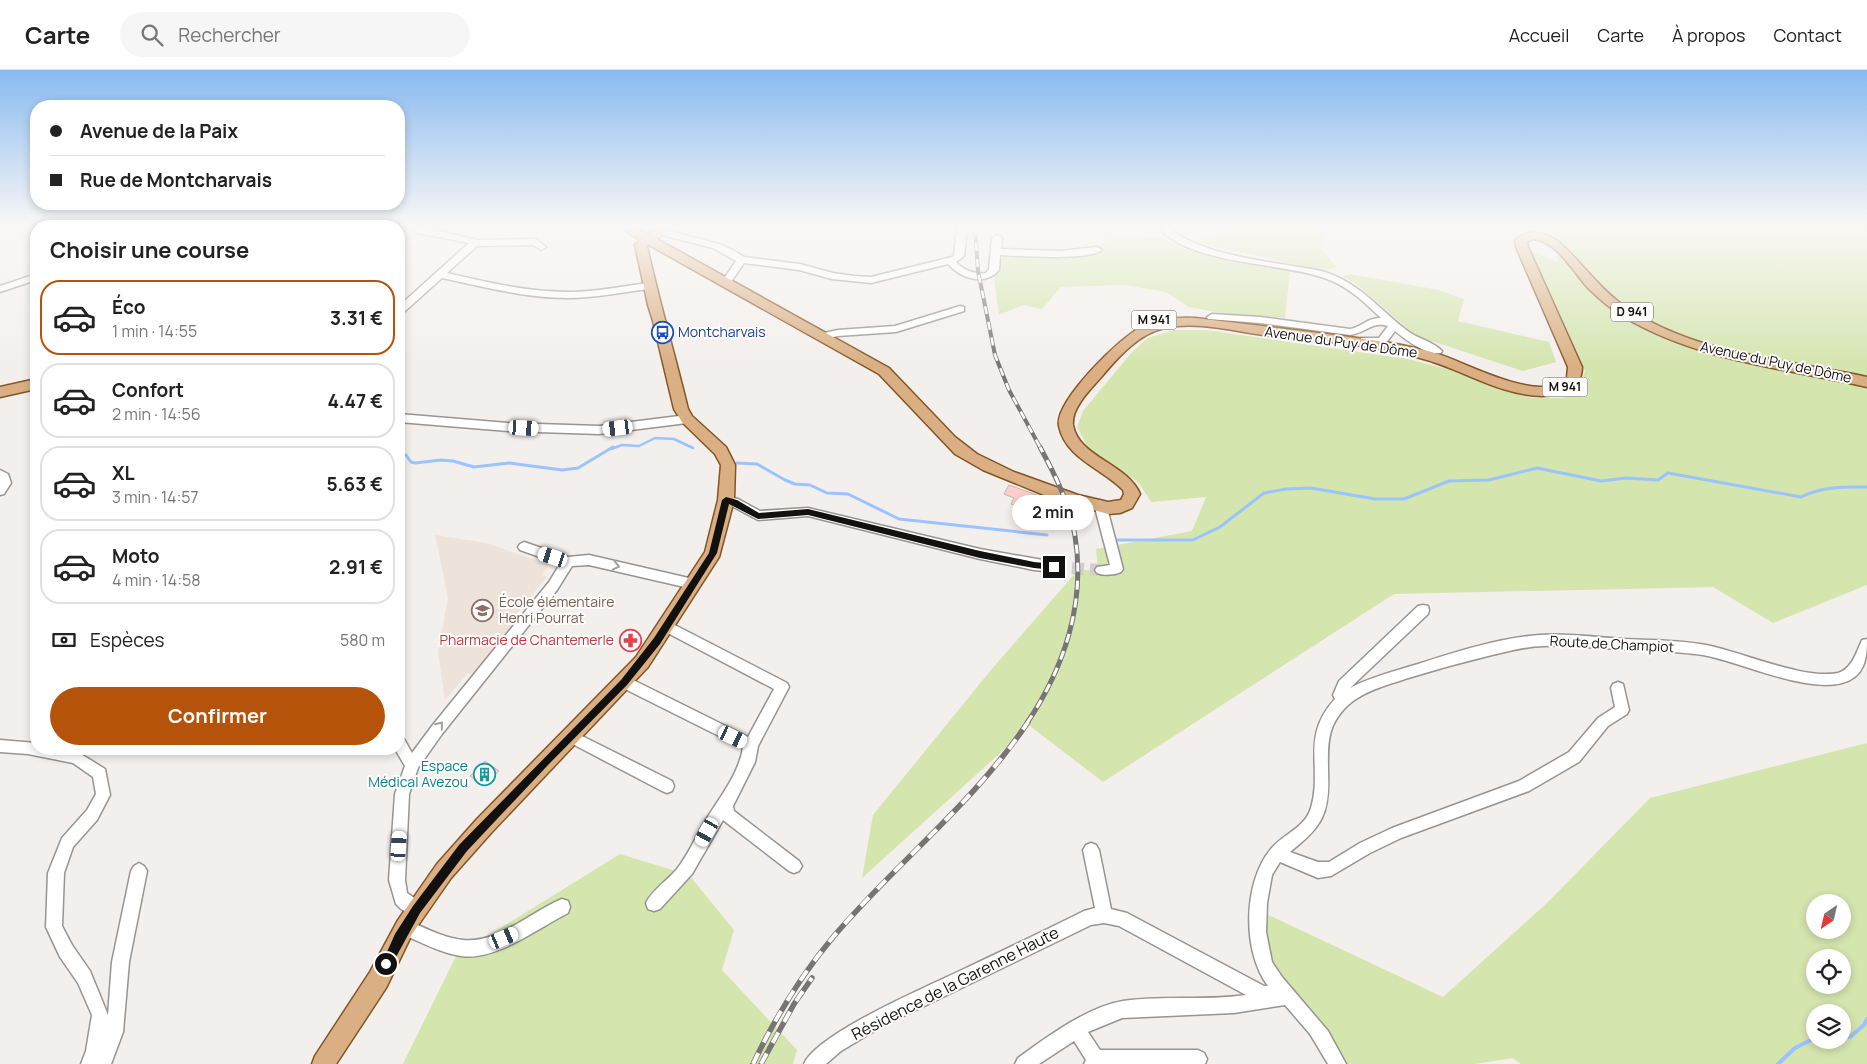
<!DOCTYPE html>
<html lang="fr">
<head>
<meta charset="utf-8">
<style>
	:root { --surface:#fff; --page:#f6f6f6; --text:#222; --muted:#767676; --line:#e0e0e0; --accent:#b45309 }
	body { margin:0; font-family:Manrope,sans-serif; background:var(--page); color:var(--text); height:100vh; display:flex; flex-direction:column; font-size:19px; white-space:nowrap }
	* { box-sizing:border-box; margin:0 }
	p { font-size:16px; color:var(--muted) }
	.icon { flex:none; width:28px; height:28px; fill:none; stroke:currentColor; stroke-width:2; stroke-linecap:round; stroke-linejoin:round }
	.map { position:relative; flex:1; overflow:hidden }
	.sheet { position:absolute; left:30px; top:150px; width:375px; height:535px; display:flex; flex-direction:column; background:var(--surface); border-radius:20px; box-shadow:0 2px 8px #0003 }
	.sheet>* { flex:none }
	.guide { position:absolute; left:30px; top:30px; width:375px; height:110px; border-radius:20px; box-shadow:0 2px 8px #0003; display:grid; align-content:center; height:110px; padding:0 20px; background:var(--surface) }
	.needle { width:32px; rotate:214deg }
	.fabs { position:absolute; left:1806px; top:824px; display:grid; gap:10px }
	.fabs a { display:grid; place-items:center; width:45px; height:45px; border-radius:50%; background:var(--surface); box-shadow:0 2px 8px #0003; font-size:25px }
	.end { position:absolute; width:22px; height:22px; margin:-11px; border:6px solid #121110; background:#fff; box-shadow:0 0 0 2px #fff }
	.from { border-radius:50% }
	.bubble { position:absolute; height:35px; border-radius:18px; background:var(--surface); box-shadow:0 2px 8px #0003; font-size:16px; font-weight:700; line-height:35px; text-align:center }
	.car { position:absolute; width:15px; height:30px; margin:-15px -8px; border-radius:6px; box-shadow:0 0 4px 1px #0007; background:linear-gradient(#fff 24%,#345 0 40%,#fff 0 76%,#345 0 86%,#fff 0) }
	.guide b { display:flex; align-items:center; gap:18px; height:48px; font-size:19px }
	.guide b+b { border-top:1px solid var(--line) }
	.guide i { width:12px; height:12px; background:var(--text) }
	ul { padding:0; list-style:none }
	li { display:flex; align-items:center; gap:15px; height:75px; margin:0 10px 8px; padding:0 10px; border:2px solid var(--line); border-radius:20px }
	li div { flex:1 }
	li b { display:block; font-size:19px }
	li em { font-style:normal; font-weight:700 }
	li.current { border-color:var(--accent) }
	li>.icon { width:45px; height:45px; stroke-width:1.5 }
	h2 { padding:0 20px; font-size:22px; line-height:60px }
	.pay { display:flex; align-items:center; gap:12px; height:55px; padding:0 20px; font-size:19px }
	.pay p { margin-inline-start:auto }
	.cta { display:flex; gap:10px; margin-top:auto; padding:10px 20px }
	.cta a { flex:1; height:58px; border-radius:30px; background:var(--accent); color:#fff; font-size:20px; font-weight:700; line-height:58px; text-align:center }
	header { display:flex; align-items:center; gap:30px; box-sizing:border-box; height:70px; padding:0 25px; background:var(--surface); border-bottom:1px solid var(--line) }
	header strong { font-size:24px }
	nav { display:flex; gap:28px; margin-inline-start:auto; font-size:18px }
	.search { width:350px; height:45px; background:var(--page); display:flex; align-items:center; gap:12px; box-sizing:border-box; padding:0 18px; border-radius:28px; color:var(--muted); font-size:19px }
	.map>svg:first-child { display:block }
	.built { fill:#ede3db }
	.green { fill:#d4e5ae; fill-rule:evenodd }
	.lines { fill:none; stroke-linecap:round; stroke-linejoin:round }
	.stream-far2 { stroke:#9bc3fd; stroke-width:2.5 }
	.stream-far1 { stroke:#9bc3fd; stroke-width:3 }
	.stream { stroke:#9bc3fd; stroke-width:4 }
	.building { fill:#ffcecb; stroke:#bfbab9 }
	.minor-tunnel { stroke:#d1cecb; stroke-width:12; stroke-dasharray:12 6; stroke-linecap:butt }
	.minor-casing { stroke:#989491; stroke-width:3 }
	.major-casing { stroke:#845525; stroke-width:3 }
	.minor { fill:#fff; fill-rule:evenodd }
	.major { fill:#daaf83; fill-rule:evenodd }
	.rail-far2-casing { stroke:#777573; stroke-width:4 }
	.rail-far1-casing { stroke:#777573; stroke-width:5 }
	.rail-casing { stroke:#777573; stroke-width:5.5 }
	.rail-far2 { stroke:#fefdfc; stroke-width:2.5; stroke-dasharray:8; stroke-linecap:butt }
	.rail-far1 { stroke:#fefdfc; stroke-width:3; stroke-dasharray:9; stroke-linecap:butt }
	.rail { stroke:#fefdfc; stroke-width:4; stroke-dasharray:12; stroke-linecap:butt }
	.oneway { stroke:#a0a09f }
	.route { fill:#121110 }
	.labels { text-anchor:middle; stroke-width:4; stroke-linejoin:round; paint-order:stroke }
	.shield { fill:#fefdfc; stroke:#595857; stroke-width:1 }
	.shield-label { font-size:12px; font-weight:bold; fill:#121110 }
	.transit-label { font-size:14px; fill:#164399; stroke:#fefdfc; text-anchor:start }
	.street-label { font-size:14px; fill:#121110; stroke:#fefdfc }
	.education-label { font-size:14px; fill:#785e54; stroke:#fefdfc; text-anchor:start }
	.health-label { font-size:14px; fill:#be3a42; stroke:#fefdfc; text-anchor:end }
	.culture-label { font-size:14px; fill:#0d838f; stroke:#fefdfc; text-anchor:end }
	.near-street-label { font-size:16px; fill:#121110; stroke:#fefdfc }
</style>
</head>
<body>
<header>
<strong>Carte</strong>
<div class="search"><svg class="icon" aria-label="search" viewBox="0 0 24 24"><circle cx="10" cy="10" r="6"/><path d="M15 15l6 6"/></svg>Rechercher</div>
<nav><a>Accueil</a><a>Carte</a><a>À propos</a><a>Contact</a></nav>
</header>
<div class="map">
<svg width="1867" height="994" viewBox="0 0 1867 994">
	<rect width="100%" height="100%" fill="#f3efec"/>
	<!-- built -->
	<polygon class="built" points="435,465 487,473 549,495 541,505 547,507 510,552 516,555 475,606 468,603 445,630 438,582 448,528"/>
	<!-- green -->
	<g class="green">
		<polygon points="1239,157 1321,157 1323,180 1336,197 1325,201 1194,172"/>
		<polygon points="1554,157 1867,157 1867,515 1773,553 1713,517 1394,524 1103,712 1030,656 862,808 873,745 991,600 1078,500 1098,500 1096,479 1192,461 1206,427 1151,432 1139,413 1089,379 1077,357 1083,341 1132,282 1148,268 1173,260 1206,260 1408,289 1447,299 1498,319 1533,328 1563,328 1580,316 1585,301 1527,178 1558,192"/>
		<polygon points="1115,166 1164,168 1184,179 1290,201 1285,248 1222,243 1189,237 1166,222 1124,215 1061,217 1042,239 1023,235 999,245 994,207 1004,184 1083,186"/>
		<polygon points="1350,204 1439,220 1464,229 1458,251 1549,272 1556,292 1523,301 1416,266 1354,212 1342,207"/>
		<path d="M1867,673v321h-346l-8,-6 -38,6h-131l-78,-101 -4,-51 181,85 105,-95 102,-104zM1815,832h27v28h-27zM1815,888h27v27h-27zM1815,942h27v28h-27z"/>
		<polygon points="620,784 689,805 734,860 722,900 797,980 793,994 403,994 456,886 467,886 470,877"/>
	</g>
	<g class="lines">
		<!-- stream-far2 -->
		<polyline class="stream-far2" points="611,379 622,375 639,376 655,368 674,369 693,378"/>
		<!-- stream-far1 -->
		<g class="stream-far1">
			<polyline points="399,385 406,385 411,392 415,393 441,390 453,391 474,397 509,393 562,400 578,398 613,377"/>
			<polyline points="737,393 757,394 785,410 795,414 810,415 827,423 848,424 899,449 1047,465"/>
			<path d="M1118,470h75l27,-13 44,-34 22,-4 25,-1 64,11h29l45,-18 40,-1 48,-12 64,13 25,-3 32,2 10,-7 133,24c22,-11 42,-10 66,-10"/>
		</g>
		<!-- stream -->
		<g class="stream">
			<polyline points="1842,967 1850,967 1864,955 1867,949"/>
			<polyline points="1778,994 1795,978 1815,968"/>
		</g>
	</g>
	<!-- building -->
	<g class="building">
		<polygon points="1009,415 1048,429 1051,430 1042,444 1011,434 1014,428 1004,424"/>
		<polygon points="485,691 499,701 483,716 470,706"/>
	</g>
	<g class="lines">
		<!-- minor-tunnel -->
		<polyline class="minor-tunnel" points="1054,497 1101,500"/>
		<defs>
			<g id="minor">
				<polygon points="28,157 36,157 36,167 33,166"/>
				<path d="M410,157h11l56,13 59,-1 10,8 -5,3 -7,-5 -57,1 -30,27c40,9 80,19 122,19 27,0 53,-6 80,-9l5,3 -5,3c-27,3 -54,9 -81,9 -43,0 -84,-11 -126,-20l-39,35 -4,1v-8l70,-63 -52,-10z"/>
				<path d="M957,157h10l-3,29 -8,6c9,9 17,12 30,11l3,-4 3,-31 5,-3 5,3 -1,11 59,2 37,-4 5,3c-14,11 -82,6 -102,5l-1,15c-14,17 -39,8 -51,-6l-77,19 -39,-4 -33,-9 -55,-7 -15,22 -3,1 -5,-3 15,-22 -23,-13 -55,-14 -2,-2 5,-3 58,15 14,6 11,7 56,7 33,9 21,3 17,1 81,-20 2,-2z"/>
				<path d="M1158,157h10c34,30 109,35 153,44 38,10 58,39 88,61 10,7 25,10 33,19l-1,2c-13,3 -37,-14 -46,-22l-9,12 -25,-1v-4h18l9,-12c-16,-5 -22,7 -38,9l-90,-12 -52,-4 -1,-2 5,-3 48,3 90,12c12,-2 18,-12 31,-11 -15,-14 -30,-29 -49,-37 -46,-20 -140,-14 -174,-54z"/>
				<polygon points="36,204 36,210 0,222 0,216"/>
				<polygon points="960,236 964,237 964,241 896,262 838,266 823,269 818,266 819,264 838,260 895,256"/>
				<polygon points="399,344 508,353 599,356 687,345 693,349 687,353 599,364 508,361 399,352"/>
				<polygon points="0,400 8,404 11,413 4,424 0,425"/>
				<polygon points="726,426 738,429 760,441 808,438 980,479 1054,492 1058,494 1060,497 1058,500 1054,502 1034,500 980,489 808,446 758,450 730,435 722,433 720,430 722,427"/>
				<path d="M1100,430l6,4 17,65 -2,3c-7,3 -17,4 -24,1l-2,-3 2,-3 13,-2 -16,-61z"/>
				<polygon points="524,472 568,487 589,485 693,509 697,510 699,514 697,518 693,519 589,495 572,496 557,520 442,664 418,698 409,724 405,810 407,823 422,833 424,839 422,845 416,847 401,839 396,834 389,810 395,724 405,696 395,679 399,679 399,667 404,669 412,683 432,656 549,512 560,494 520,480 518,477 520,474"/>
				<path d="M1423,535l5,1 1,4 -1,4 -78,74c21,-11 45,-17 68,-24 37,-12 82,-26 121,-29 28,-2 56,2 84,4 27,1 55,1 83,6 36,7 98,35 132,28 14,-4 19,-22 24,-33l5,-1c0,19 -2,38 -25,44 -37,10 -101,-21 -139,-28 -28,-4 -56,-4 -83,-6 -25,-1 -50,-4 -76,-3 -17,0 -34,5 -52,9 -29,7 -58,15 -87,24 -17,6 -34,10 -49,20 -11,7 -21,19 -25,32 -4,13 -3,27 -3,41 2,42 -6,55 -38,80l28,10h11l31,-19 32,-15 127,-47 50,-29 29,-34 17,-11 -4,-19 2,-4 5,-2 5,2 6,26 -2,4 -19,12 -29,36 -50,29 -128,47 -31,15 -39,23 -13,2 -38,-16 -8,13 -5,28 -1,29 6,30 10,15 46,54 18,33h-18l-18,-30 -25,-29 -51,8 -112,5 -34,14 12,18h98l6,3 3,6 -2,5h-121l2,-4 -12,-19 -35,23h-24l3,-6c29,-21 69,-51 105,-57 40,-6 82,0 123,-6l-127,-69 -15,-3 -13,2 -210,102 -40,24 -15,13h-22c13,-31 127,-79 160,-95 40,-19 80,-38 120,-58l11,-3 -12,-58 3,-5 5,-2 5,2 3,5 12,59 16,4 137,73h4c-26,-34 -25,-104 3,-137 12,-15 34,-21 40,-41 12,-40 -11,-71 24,-109l-2,-4 6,-14 79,-75z"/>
				<path d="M667,551l120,62 2,4 -31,59 -3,16 -22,44 1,5 65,50 3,5 -3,5 -5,2 -5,-2 -66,-51 -31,54 -32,35 -6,2 -6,-2 -2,-6c6,-13 22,-23 31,-34 11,-14 18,-31 27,-46 15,-25 34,-47 39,-75l-124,-62 -2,-4 2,-4 5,-2 5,2 119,59 26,-48 -112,-59 -2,-4 2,-4z"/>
				<polygon points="570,660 672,711 674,716 672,721 667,723 662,721 565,670 563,666 565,662"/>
				<polygon points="0,670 36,673 36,679 76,681 105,699 110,725 97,750 73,777 64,803 62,856 72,875 90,901 108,945 112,892 131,801 134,796 139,793 144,796 147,801 129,892 123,962 111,994 81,994 86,981 92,945 78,913 60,887 46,857 48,803 62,768 87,740 96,724 93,707 73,693 28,684 0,682"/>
				<path d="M562,829l6,2 2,6 -2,6c-30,15 -72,48 -107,43 -21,-3 -42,-15 -62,-23l-2,-6 2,-6 6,-2c18,8 38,19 58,21 37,3 67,-28 99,-41z"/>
			</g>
			<g id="major">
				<path d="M620,157h15l13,8 11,-8h14l-16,12 232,129 66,69 22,17 37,18 64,23 30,7 13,-2 3,-6 -1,-4c-20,-21 -58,-32 -64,-64 -5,-24 62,-90 84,-100 16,-7 34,-9 52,-8 44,5 88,11 132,16 37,5 75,9 111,20 29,9 103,51 129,24l1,-11 -52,-120 -1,-6c12,-13 26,-9 40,-2 25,20 42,48 68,66 70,50 163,54 244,72v10c-83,-19 -169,-26 -243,-70 -13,-8 -25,-18 -36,-29 -14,-15 -31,-47 -55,-49l-6,3 1,5 54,120c0,22 -21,29 -40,29 -42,-1 -77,-25 -115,-36 -53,-16 -110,-19 -164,-25 -31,-4 -66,-14 -98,-7 -25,5 -45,27 -62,47 -10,12 -32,32 -30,50 5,32 55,39 67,69l-8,14 -12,5 -12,1 -59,-17 -66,-27 -28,-16 -76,-80 -230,-129 -2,1c12,55 28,109 41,163l4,7 34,31 9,18 -1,35 -15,57 -71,110 -157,166 -40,45 -39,56 -26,54 -50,76h-24l3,-8 55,-84 28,-52 39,-56 40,-45 159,-162 69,-105 13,-52 3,-35 -6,-11 -33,-32 -8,-13 -21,-88 -5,-16 -13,-60 5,-5z"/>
				<polygon points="36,309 36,319 0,327 0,317"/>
			</g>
		</defs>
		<!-- minor casing -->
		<use href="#minor" class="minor-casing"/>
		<!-- major casing -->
		<use href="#major" class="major-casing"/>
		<!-- minor -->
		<use href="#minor" class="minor"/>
		<!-- major -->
		<use href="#major" class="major"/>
		<defs>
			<polyline id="rail-far2" points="975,157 978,201 995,285 1009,320 1041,379"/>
			<path id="rail-far1" d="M1027,653c37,-55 59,-120 48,-187 -5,-32 -20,-61 -35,-89"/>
			<g id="rail">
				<path d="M753,994c22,-46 48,-89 81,-128 62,-73 141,-134 194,-214"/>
				<polyline points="761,994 794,934 812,908"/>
			</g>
		</defs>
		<!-- rail-far2 casing -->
		<use href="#rail-far2" class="rail-far2-casing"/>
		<!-- rail-far1 casing -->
		<use href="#rail-far1" class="rail-far1-casing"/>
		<!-- rail casing -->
		<use href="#rail" class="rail-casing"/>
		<!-- rail-far2 -->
		<use href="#rail-far2" class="rail-far2"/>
		<!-- rail-far1 -->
		<use href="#rail-far1" class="rail-far1"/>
		<!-- rail -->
		<use href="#rail" class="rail"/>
	</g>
	<!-- one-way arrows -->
	<defs><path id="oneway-chevron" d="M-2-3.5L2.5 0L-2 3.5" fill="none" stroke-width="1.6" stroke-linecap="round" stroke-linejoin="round" transform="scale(1.25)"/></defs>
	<g class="oneway">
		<use href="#oneway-chevron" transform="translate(616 496) rotate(13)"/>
		<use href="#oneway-chevron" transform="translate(440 655) rotate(-51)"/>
	</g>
	<!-- sky -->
	<linearGradient id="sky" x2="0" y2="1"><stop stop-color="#89baf0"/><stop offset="0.53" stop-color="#faf8f6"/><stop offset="1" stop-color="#faf8f6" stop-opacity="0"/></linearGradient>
	<rect width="1867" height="296" fill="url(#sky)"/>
	<!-- route -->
	<polygon class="route" points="726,427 737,430 759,443 808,439 980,481 1034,492 1054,494 1059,497 1054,500 1034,498 980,488 808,445 758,449 729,434 717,483 660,574 627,615 548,695 467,781 420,843 390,898 386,900 383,898 381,894 383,891 395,864 413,836 459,775 621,610 654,568 709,483 722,430"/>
	<!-- icons -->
	<defs>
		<symbol id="bus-ring" viewBox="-11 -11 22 22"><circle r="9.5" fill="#fefdfc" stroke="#1a4fb4" stroke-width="1.5"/><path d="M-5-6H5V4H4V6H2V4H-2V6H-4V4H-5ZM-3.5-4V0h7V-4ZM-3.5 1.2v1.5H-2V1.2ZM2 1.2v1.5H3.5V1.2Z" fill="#1a4fb4"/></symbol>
		<symbol id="school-ring" viewBox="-11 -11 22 22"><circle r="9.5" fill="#fefdfc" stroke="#8d6e63" stroke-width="1.5"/><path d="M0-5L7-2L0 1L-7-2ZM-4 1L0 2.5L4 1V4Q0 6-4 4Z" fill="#8d6e63"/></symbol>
		<symbol id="pharmacy-ring" viewBox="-11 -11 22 22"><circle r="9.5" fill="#fefdfc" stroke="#e0444e" stroke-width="1.5"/><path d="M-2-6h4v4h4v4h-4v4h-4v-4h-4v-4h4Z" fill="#e0444e"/></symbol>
		<symbol id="building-ring" viewBox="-11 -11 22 22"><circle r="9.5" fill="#fefdfc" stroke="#0f9aa8" stroke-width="1.5"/><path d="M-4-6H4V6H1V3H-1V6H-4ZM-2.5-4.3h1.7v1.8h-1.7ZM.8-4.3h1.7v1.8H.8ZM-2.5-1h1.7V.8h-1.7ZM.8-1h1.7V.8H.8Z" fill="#0f9aa8"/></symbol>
	</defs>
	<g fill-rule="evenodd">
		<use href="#bus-ring" x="650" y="250" width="25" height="25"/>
		<use href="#school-ring" x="470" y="528" width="25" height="25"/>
		<use href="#pharmacy-ring" x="618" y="558" width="25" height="25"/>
		<use href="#building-ring" x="472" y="692" width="25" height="25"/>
	</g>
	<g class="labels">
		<!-- shield labels -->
		<g class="shield">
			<rect x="1611" y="232.5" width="42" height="19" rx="4"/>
			<rect x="1131.5" y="240.5" width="45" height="19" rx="4"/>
			<rect x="1542.5" y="307.5" width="45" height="19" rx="4"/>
		</g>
		<g class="shield-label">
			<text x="1632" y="246">D 941</text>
			<text x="1154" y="254">M 941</text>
			<text x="1565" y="321">M 941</text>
		</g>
		<!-- transit labels -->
		<g class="transit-label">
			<text x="678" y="267">Montcharvais</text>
		</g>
		<!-- street labels -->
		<g class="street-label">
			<text transform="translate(1341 272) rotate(8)" y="5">Avenue du Puy de Dôme</text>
			<text transform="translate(1776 292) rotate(12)" y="5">Avenue du Puy de Dôme</text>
			<text transform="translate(1612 574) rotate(3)" y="5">Route de Champiot</text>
		</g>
		<!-- education labels -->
		<g class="education-label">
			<text x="499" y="537">École élémentaire<tspan x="499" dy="16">Henri Pourrat</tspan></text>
		</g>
		<!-- health labels -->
		<g class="health-label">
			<text x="614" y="575">Pharmacie de Chantemerle</text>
		</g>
		<!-- culture labels -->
		<g class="culture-label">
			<text x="468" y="701">Espace<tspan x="468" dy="16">Médical Avezou</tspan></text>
		</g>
		<!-- near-street labels -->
		<g class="near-street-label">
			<text transform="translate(955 913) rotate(-27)" y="6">Résidence de la Garenne Haute</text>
		</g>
	</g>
</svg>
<div class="fabs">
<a><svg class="needle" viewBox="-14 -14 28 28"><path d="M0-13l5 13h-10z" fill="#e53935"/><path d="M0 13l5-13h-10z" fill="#767676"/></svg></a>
<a><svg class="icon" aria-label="locate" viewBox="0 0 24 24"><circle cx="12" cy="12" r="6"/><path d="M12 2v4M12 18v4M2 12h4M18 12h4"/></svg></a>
<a><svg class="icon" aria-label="layers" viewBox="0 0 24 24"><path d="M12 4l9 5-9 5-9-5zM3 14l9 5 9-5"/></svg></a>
</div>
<i class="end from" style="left:386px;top:894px"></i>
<i class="end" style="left:1054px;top:497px"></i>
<div class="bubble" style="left:1012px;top:425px;width:82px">2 min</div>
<i class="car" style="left:524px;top:358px;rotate:93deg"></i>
<i class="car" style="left:618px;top:358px;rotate:263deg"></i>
<i class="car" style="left:553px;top:487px;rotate:288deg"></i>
<i class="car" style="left:733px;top:667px;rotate:116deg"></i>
<i class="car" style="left:707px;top:762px;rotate:209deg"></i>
<i class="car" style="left:399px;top:776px;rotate:4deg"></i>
<i class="car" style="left:504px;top:868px;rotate:67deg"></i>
<div class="guide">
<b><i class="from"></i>Avenue de la Paix</b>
<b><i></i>Rue de Montcharvais</b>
</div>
<section class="sheet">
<h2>Choisir une course</h2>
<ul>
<li class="current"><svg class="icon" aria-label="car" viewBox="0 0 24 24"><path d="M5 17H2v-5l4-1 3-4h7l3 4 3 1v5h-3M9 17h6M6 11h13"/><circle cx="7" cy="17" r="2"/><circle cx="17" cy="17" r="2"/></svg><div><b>Éco</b><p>1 min · 14:55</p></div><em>3.31 €</em></li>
<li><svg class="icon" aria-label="car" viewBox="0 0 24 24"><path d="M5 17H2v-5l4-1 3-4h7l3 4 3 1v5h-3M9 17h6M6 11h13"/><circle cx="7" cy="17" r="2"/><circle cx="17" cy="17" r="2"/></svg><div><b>Confort</b><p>2 min · 14:56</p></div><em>4.47 €</em></li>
<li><svg class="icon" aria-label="car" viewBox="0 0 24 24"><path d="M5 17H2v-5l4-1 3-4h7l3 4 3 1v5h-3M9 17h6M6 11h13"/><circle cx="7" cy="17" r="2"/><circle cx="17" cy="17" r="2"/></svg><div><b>XL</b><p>3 min · 14:57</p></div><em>5.63 €</em></li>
<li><svg class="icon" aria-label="car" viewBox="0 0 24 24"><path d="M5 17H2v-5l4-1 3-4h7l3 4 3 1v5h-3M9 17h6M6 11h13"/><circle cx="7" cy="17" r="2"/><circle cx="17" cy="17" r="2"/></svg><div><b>Moto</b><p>4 min · 14:58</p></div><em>2.91 €</em></li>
</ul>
<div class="pay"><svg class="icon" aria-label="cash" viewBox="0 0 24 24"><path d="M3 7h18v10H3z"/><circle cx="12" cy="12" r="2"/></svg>Espèces<p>580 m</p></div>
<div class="cta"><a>Confirmer</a></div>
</section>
</div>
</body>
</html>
